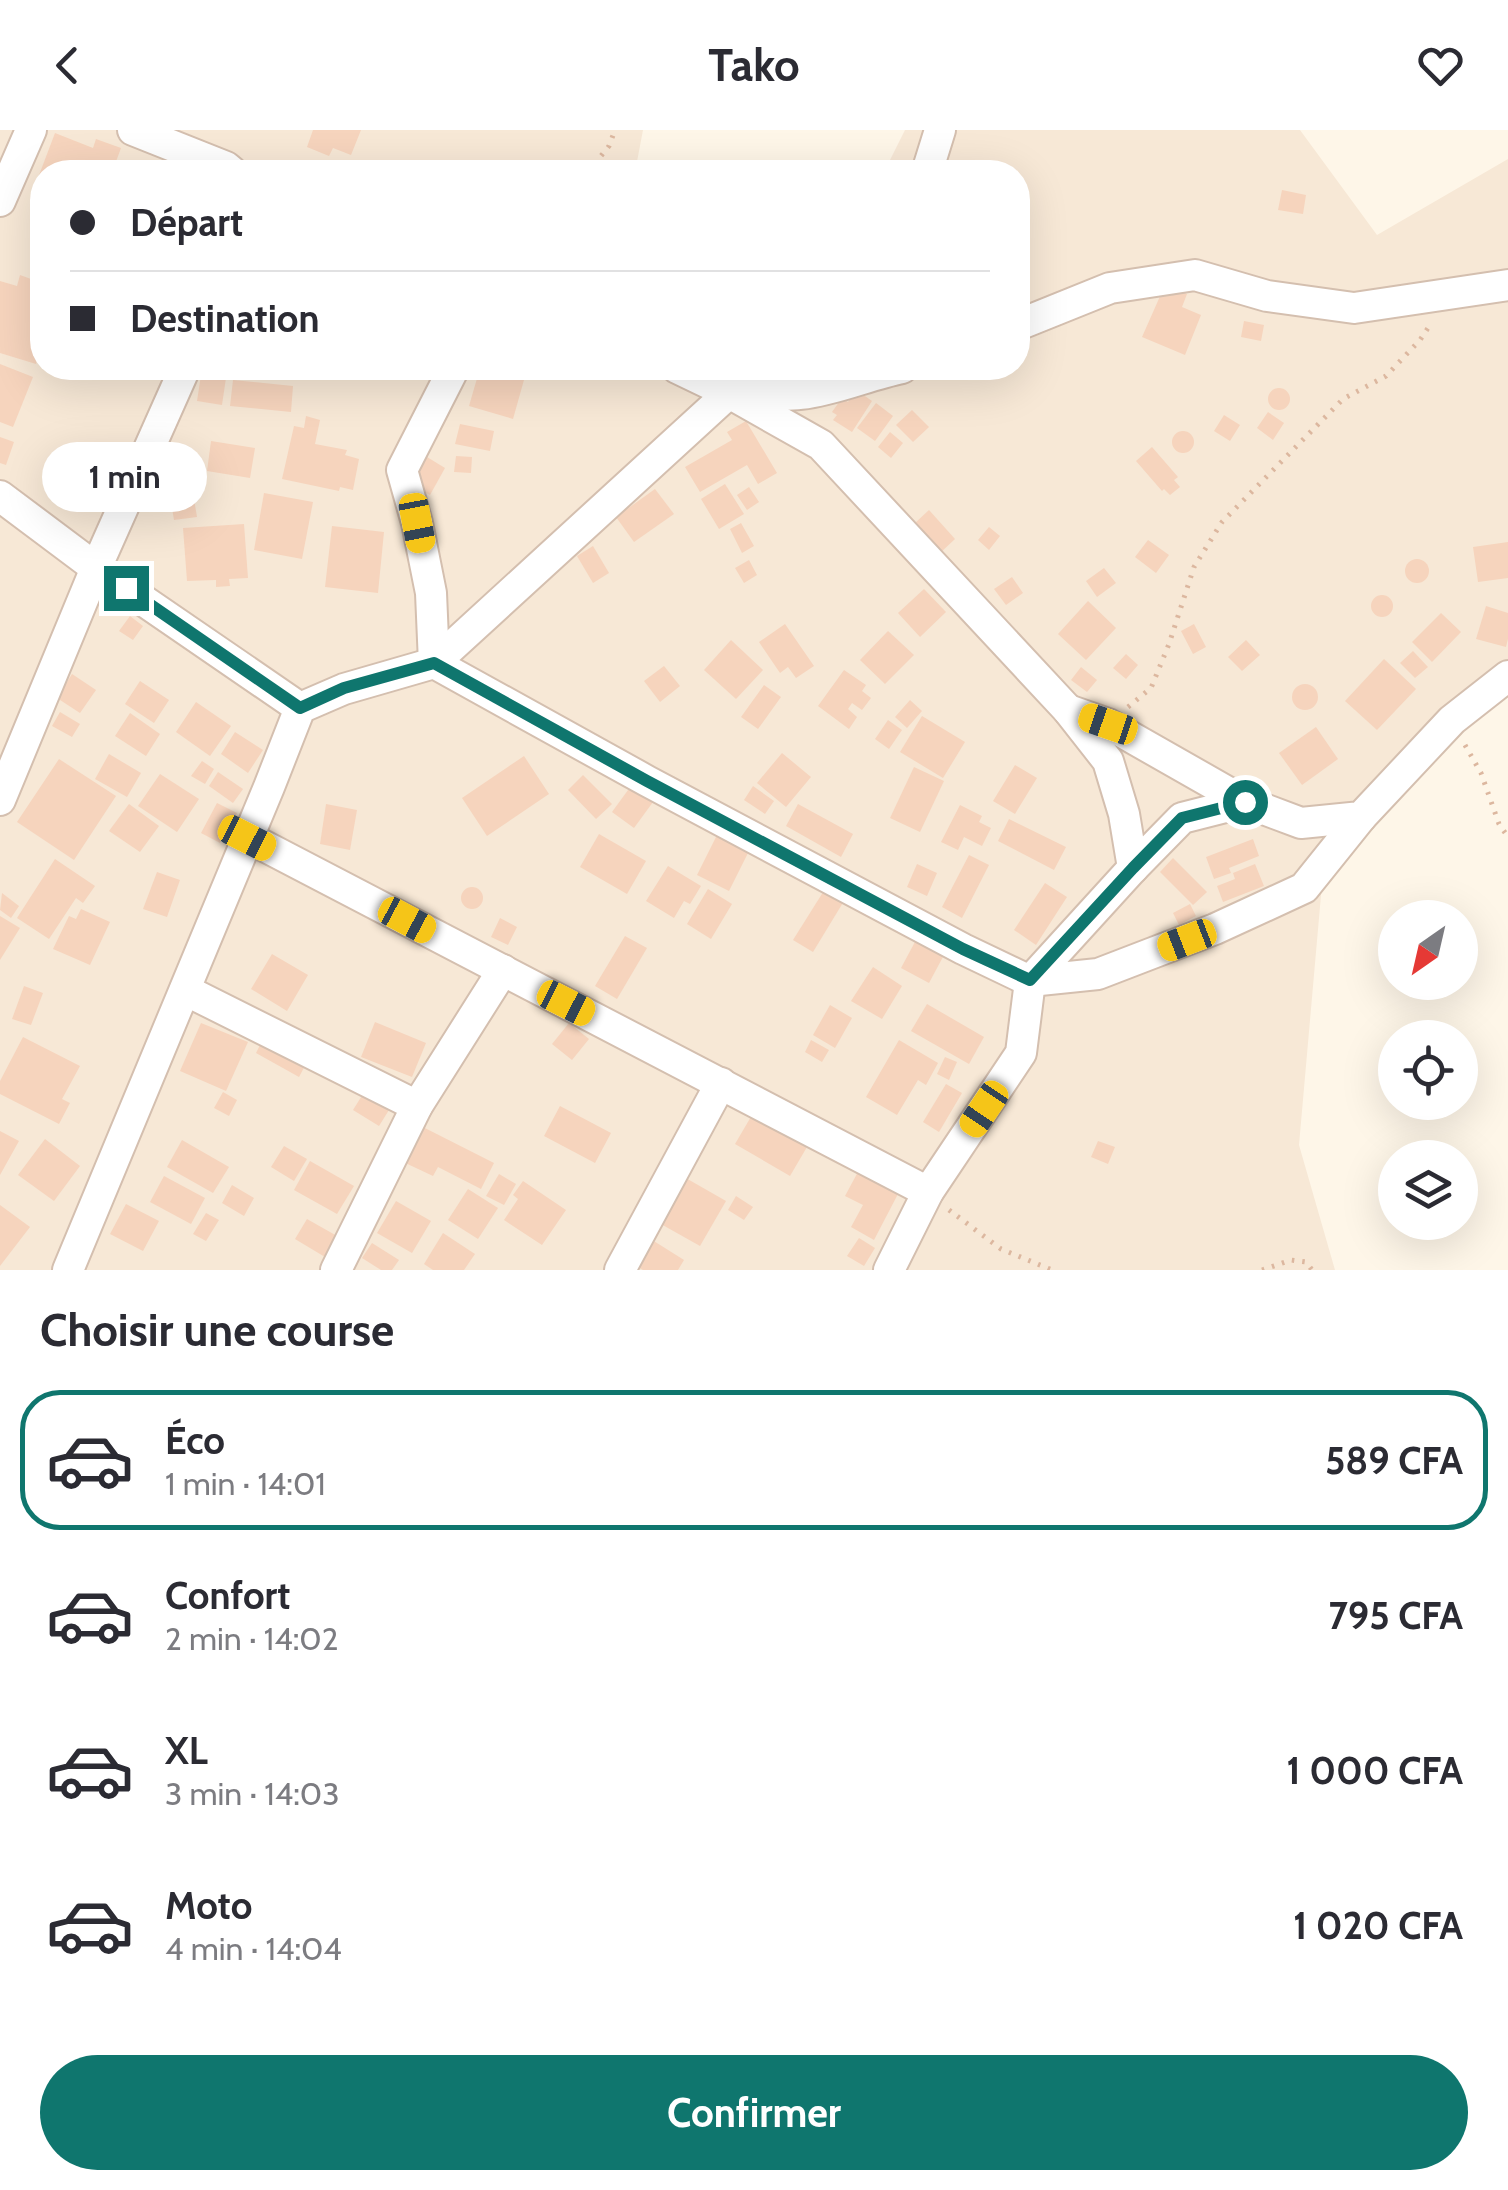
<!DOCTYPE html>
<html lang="fr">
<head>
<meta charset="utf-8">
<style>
	:root { --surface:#fff; --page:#f2f2f3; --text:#2b2b33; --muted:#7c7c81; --line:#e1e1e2; --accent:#0f766e }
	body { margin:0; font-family:Cabin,sans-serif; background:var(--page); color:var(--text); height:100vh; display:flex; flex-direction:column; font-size:38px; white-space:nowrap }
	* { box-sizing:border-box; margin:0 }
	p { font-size:32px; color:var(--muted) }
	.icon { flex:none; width:55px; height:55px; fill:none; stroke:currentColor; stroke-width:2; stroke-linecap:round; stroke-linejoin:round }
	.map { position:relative; height:1140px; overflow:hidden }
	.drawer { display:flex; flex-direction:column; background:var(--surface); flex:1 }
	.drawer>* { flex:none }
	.hud { position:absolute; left:30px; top:30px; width:1000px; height:220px; border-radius:40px; box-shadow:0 10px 40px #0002; display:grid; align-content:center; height:220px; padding:0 40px; background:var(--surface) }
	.needle { width:65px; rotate:214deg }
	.fabs { position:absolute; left:1378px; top:770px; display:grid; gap:20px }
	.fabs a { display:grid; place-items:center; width:100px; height:100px; border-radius:50%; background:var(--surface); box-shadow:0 10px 40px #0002; font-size:50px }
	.end { position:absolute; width:45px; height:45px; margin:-22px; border:12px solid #0f766e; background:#fff; box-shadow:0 0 0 5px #fff }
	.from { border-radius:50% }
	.bubble { position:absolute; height:70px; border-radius:35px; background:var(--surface); box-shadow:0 10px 40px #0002; font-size:32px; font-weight:700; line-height:70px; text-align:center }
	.car { position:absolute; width:30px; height:60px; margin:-30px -15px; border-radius:12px; box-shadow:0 0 8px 2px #0007; background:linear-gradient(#f5c518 24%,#345 0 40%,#f5c518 0 76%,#345 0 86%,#f5c518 0) }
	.hud b { display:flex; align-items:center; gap:35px; height:95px; font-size:38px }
	.hud b+b { border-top:2px solid var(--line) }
	.hud i { width:25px; height:25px; background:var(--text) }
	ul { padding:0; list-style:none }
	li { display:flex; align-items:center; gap:30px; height:140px; margin:0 20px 15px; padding:0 20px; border:5px solid transparent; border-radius:40px }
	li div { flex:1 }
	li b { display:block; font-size:38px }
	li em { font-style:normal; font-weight:700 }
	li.active { border-color:var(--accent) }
	li>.icon { width:90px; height:90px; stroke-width:1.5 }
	h2 { padding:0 40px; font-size:45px; line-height:120px }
	.cta { display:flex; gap:20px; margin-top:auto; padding:20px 40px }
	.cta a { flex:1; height:115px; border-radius:60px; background:var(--accent); color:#fff; font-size:40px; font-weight:700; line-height:115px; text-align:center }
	header { display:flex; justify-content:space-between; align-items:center; height:130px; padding:0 40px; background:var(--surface); font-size:45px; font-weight:700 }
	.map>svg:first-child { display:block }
	.residential { fill:#f7e8d6 }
	.building { fill:#f6d4bd }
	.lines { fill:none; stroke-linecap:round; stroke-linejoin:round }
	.street-casing { stroke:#d4bfaf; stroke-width:34 }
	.path { stroke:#dcb79f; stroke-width:5; stroke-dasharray:2.5 8; stroke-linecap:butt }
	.street { stroke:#fff; stroke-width:30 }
	.route { stroke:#0f766e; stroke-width:12 }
</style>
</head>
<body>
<header><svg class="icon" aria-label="back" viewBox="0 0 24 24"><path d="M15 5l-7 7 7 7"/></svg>Tako<svg class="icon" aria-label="heart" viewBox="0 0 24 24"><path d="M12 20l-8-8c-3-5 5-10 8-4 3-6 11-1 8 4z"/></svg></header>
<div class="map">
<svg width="1508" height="1140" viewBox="0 0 1508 1140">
	<rect width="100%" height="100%" fill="#fef6e8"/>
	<!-- residential -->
	<polygon class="residential" points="0,0 643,0 635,42 42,42 42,238 1018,238 1018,42 884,42 905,0 1300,0 1377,105 1508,29 1508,546 1322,754 1299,1015 1335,1140 0,1140"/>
	<!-- building -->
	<g class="building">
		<polygon points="313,0 361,0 351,25 333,18 329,26 307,17"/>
		<polygon points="55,3 93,18 96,9 121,18 114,37 122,40 121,42 42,42 42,74 30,69"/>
		<polygon points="1282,60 1306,65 1303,84 1278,80"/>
		<polygon points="20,145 42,153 42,213 36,234 0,223 0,151 17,156"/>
		<polygon points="1165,155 1187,164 1182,177 1201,185 1185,225 1142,207"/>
		<polygon points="1244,191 1264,195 1261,211 1241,207"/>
		<polygon points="0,234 33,247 13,297 0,292"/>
		<polygon points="480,238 524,250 513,289 469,276"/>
		<polygon points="201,245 226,248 222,275 197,271"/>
		<polygon points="233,250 293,256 291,282 230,276"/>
		<circle cx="1279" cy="269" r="11"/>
		<polygon points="855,259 872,271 852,302 833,290 837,285 832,282 842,268 848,272"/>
		<polygon points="876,273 893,286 875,311 857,298"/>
		<polygon points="912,280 929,297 913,312 896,295"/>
		<polygon points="1268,282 1284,293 1273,310 1257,298"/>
		<polygon points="1224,285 1240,295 1230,311 1214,301"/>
		<polygon points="306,286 320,290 315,314 347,320 345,325 359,329 353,360 340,357 339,361 282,349 294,296 304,298"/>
		<polygon points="746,291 777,343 758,354 747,335 700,362 685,337 732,310 727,302"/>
		<polygon points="460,294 494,301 490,321 455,314"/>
		<circle cx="1183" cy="312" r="11"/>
		<polygon points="890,302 903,313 891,328 878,317"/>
		<polygon points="0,307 14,312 6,335 0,333"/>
		<polygon points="211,311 255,318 250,348 207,341"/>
		<polygon points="1152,317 1178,347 1174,350 1180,357 1170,365 1164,359 1162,361 1136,331"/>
		<polygon points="88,321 117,334 102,368 72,355"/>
		<polygon points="456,326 472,327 471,343 454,342"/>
		<polygon points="427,327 445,338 430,365 412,355"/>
		<polygon points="725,354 744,384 719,399 701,369"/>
		<polygon points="749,357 759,372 747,380 737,365"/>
		<polygon points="655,359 674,384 634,412 616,387"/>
		<polygon points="264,363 313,372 302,429 254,420"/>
		<polygon points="194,369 197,387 174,390 171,372"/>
		<polygon points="929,380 955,409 940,423 914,394"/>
		<polygon points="741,393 754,416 742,423 730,399"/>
		<polygon points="244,394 248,448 229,449 230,456 216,457 216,450 187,451 183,398"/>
		<polygon points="332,396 384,402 378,463 325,457"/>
		<polygon points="989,397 1000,406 989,420 978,410"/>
		<polygon points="1148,410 1169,425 1156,443 1135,427"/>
		<polygon points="1508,412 1508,448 1478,452 1473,417"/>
		<polygon points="593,416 609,443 593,453 577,426"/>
		<circle cx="1417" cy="441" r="12"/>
		<polygon points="749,430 757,445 744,453 735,438"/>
		<polygon points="1104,438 1116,453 1097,467 1086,451"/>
		<polygon points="1012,447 1023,463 1006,475 994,459"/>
		<polygon points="924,459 946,482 920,507 898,483"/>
		<circle cx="1382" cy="476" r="11"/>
		<polygon points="1088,471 1116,498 1086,530 1058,504"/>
		<polygon points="1486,476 1508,483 1508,509 1506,517 1476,509"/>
		<polygon points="1441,483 1461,502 1432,532 1412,512"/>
		<polygon points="130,486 143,496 133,510 119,501"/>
		<polygon points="785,494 814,536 796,548 788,537 780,543 759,512"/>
		<polygon points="1194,494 1206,517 1193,524 1181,501"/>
		<polygon points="888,501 914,525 885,554 860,530"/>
		<polygon points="731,510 763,540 736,569 704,540"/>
		<polygon points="1246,510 1260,525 1242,541 1228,527"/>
		<polygon points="1413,521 1428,537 1415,548 1400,533"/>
		<polygon points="1126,524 1138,535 1126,549 1113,538"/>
		<polygon points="1384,529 1416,559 1377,600 1345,571"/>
		<polygon points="664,536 680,556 660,572 644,551"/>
		<polygon points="1081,537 1097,550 1087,562 1071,550"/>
		<polygon points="844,540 866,555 862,561 871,568 862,580 852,573 848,579 857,587 849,599 818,576"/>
		<polygon points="72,544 96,560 80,583 57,568"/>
		<polygon points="140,551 169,570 154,593 125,574"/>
		<circle cx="1305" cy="567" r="13"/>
		<polygon points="764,555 781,567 758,599 741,587"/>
		<polygon points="910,570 922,581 907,598 895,587"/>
		<polygon points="196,572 231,596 210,626 176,602"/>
		<polygon points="60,582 80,594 72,607 52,596"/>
		<polygon points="130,583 160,604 146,626 115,606"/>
		<polygon points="922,586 965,612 943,648 900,622"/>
		<polygon points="888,590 902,600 889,619 875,609"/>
		<polygon points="1316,597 1338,629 1302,655 1279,623"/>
		<polygon points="235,602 263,620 248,643 221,624"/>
		<polygon points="782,623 811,647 786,677 757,653"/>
		<polygon points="109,624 141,643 127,667 95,649"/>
		<polygon points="524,626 549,664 487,706 462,668"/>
		<polygon points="59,629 116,666 74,730 17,692"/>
		<polygon points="202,631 214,639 205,654 191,646"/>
		<polygon points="1015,635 1037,648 1015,684 993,671"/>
		<polygon points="914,637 944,651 920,702 890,688"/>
		<polygon points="218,642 243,659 233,673 209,656"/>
		<polygon points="160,644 199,669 177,702 138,676"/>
		<polygon points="583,645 612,674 596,689 568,660"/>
		<polygon points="631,656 653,672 634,698 612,682"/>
		<polygon points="753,656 774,671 765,684 744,670"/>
		<polygon points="217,673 237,683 220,713 201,703"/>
		<polygon points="129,674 159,696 140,722 109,701"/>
		<polygon points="326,674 357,680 350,720 320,714"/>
		<polygon points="798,674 853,704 841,727 786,696"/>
		<polygon points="960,675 982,686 979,692 991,698 982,716 964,707 958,720 941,712"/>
		<polygon points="1009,689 1066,717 1054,740 998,711"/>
		<polygon points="599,704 646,731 627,764 580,737"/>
		<polygon points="717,705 749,721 729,761 697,745"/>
		<polygon points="1253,709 1259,726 1229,738 1231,743 1214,749 1206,727"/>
		<polygon points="969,725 989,735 962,788 942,777"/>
		<polygon points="1173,728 1207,762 1193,775 1160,742"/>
		<polygon points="55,729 95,756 83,773 76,768 49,809 17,788"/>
		<polygon points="917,734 937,743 927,766 907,757"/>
		<polygon points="1255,734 1264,756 1223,772 1217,756 1235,749 1233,743"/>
		<polygon points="668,736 701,756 690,774 684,771 674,788 646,771"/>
		<polygon points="157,742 180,750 167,787 143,779"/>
		<polygon points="1045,753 1067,767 1036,815 1014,800"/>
		<circle cx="472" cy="768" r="11"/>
		<polygon points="708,759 732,774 711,809 687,794"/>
		<polygon points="825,759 844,771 813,822 793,810"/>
		<polygon points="2,763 19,776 11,788 0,780"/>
		<polygon points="1190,774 1196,786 1179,795 1173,783"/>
		<polygon points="81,779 110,792 90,835 53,819 69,786 76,789"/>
		<polygon points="0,786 20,798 0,830"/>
		<polygon points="500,788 517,797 508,815 491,807"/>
		<polygon points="625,806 647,818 617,869 595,856"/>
		<polygon points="916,810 944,825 929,853 901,838"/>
		<polygon points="272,824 308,845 287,881 251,859"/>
		<polygon points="873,837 902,856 882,889 851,871"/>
		<polygon points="24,856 43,863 31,895 12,889"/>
		<polygon points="927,874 984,907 969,934 911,901"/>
		<polygon points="830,875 852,888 835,918 813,905"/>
		<polygon points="375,892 426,913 412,947 361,927"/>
		<polygon points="201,893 248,912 226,961 180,941"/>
		<polygon points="569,893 589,909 572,930 552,914"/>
		<polygon points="23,907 80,936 62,969 70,973 59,994 0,964 0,951"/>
		<polygon points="263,909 307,932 299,947 256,923"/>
		<polygon points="811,910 829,920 822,932 805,922"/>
		<polygon points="899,910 938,933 926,955 918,950 897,985 866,967"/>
		<polygon points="945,927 957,932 949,950 937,944"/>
		<polygon points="946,954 962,963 939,1002 923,992"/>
		<polygon points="223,962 237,970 229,986 214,978"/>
		<polygon points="363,964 389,980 379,996 353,980"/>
		<polygon points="560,976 611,1003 595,1033 544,1006"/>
		<polygon points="752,985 807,1017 790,1046 735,1014"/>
		<polygon points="417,994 494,1033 481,1059 438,1037 433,1046 399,1030"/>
		<polygon points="0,1001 19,1011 0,1045"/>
		<polygon points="45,1009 80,1036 54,1071 18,1045"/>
		<polygon points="182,1010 229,1037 213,1063 167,1037"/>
		<polygon points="1098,1011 1115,1017 1108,1034 1091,1027"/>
		<polygon points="284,1016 307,1029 294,1051 271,1037"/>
		<polygon points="310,1031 354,1056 337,1084 294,1060"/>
		<polygon points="859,1040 899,1062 874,1110 851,1097 863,1075 845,1066"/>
		<polygon points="677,1043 726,1071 700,1116 652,1089"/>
		<polygon points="499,1044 516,1054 504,1075 486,1066"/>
		<polygon points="164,1046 205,1068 191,1094 150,1072"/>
		<polygon points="523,1051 566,1080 542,1115 504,1090 518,1069 513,1065"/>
		<polygon points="232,1055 254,1068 244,1086 222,1073"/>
		<polygon points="468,1059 498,1078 478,1109 448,1090"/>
		<polygon points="736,1066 753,1077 744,1090 728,1080"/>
		<polygon points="396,1071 431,1091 412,1123 377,1103"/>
		<polygon points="126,1074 159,1091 143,1121 110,1104"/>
		<polygon points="0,1075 30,1097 0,1136"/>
		<polygon points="206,1083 219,1090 206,1111 193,1104"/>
		<polygon points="307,1089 337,1106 325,1127 295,1109"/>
		<polygon points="443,1103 475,1124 464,1140 433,1140 424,1134"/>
		<polygon points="649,1108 684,1130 678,1140 643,1140 633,1134"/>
		<polygon points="859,1108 875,1118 864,1136 847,1126"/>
		<polygon points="372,1113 399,1130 392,1140 381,1140 362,1128"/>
	</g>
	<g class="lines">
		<defs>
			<g id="street">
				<polyline points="133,0 226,37 232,42"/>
				<polyline points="927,42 940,0"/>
				<polyline points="0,71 31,0"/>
				<polyline points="1018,195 1110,158 1195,145 1267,166 1354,178 1508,155"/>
				<polyline points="677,238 729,263 821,315 1068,580 1108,631 1124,684 1133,738"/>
				<polyline points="0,366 96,438 300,578"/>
				<path d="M434,533l295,-270c23,0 49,4 72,1 35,-4 67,-19 101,-26"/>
				<polyline points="434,533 431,463 417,393 402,340 454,238"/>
				<polyline points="1068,580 1108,594 1245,672"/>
				<polyline points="0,670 96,438 185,238"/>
				<polyline points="247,707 928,1062"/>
				<polyline points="185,860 417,976"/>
				<polyline points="68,1140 269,657 300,578 344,559 434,533 647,651 963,819 1030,851 1098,844 1215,799 1304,758 1361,687"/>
				<polyline points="336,1140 417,976 503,840"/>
				<polyline points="620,1140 721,953"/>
				<polyline points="889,1140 928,1062 1021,923 1030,851 1133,738 1182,688 1245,672 1301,693 1361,687 1452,590 1508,546"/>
			</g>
		</defs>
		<!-- street casing -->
		<use href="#street" class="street-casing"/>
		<!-- path -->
		<g class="path">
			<polyline points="588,42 609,16 615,0"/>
			<polyline points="1128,577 1151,558 1169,514 1194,437 1222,392 1343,269 1386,246 1420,210 1430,195"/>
			<polyline points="1465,615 1481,643 1499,694 1508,707"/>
			<polyline points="949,1080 1001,1119 1052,1140"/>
			<polyline points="1262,1140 1291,1130 1306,1132 1312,1140"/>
		</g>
		<!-- street -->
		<use href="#street" class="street"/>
	</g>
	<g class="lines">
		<!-- route -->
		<polyline class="route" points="126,458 300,578 344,558 434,533 647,651 963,819 1030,850 1133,738 1182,688 1245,672"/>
	</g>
</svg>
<div class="fabs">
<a><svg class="needle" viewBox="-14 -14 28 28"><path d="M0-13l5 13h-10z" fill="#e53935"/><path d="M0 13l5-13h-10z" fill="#7c7c81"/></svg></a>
<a><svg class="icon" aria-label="locate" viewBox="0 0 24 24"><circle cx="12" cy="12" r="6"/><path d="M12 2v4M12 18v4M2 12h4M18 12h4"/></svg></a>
<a><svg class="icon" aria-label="layers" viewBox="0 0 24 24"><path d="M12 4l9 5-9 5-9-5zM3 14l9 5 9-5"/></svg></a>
</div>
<i class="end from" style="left:1245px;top:672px"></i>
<i class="end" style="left:126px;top:458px"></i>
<div class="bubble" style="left:42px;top:312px;width:165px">1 min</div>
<i class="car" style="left:417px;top:393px;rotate:169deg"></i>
<i class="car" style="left:1108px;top:594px;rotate:289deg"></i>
<i class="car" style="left:247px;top:708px;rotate:117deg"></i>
<i class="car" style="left:407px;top:790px;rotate:118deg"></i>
<i class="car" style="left:1187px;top:810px;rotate:249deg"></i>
<i class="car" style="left:566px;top:873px;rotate:117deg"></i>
<i class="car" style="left:984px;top:979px;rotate:214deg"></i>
<div class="hud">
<b><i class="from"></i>Départ</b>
<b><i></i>Destination</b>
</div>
</div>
<section class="drawer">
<h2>Choisir une course</h2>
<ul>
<li class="active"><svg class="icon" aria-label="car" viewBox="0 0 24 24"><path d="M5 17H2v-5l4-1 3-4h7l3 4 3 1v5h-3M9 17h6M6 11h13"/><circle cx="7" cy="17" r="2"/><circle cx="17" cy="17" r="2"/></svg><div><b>Éco</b><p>1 min · 14:01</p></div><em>589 CFA</em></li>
<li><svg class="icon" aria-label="car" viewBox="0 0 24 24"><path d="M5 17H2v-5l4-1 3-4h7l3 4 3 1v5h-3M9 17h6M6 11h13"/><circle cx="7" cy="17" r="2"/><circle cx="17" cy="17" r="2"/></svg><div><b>Confort</b><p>2 min · 14:02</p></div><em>795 CFA</em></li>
<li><svg class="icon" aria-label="car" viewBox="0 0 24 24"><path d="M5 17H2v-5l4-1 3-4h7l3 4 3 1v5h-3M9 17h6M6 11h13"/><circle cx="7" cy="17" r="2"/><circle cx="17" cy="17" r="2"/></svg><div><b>XL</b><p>3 min · 14:03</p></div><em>1 000 CFA</em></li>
<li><svg class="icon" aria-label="car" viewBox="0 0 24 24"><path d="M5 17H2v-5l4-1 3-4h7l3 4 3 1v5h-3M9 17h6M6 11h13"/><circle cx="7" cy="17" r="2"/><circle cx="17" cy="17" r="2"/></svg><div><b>Moto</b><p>4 min · 14:04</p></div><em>1 020 CFA</em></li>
</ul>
<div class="cta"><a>Confirmer</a></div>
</section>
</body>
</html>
